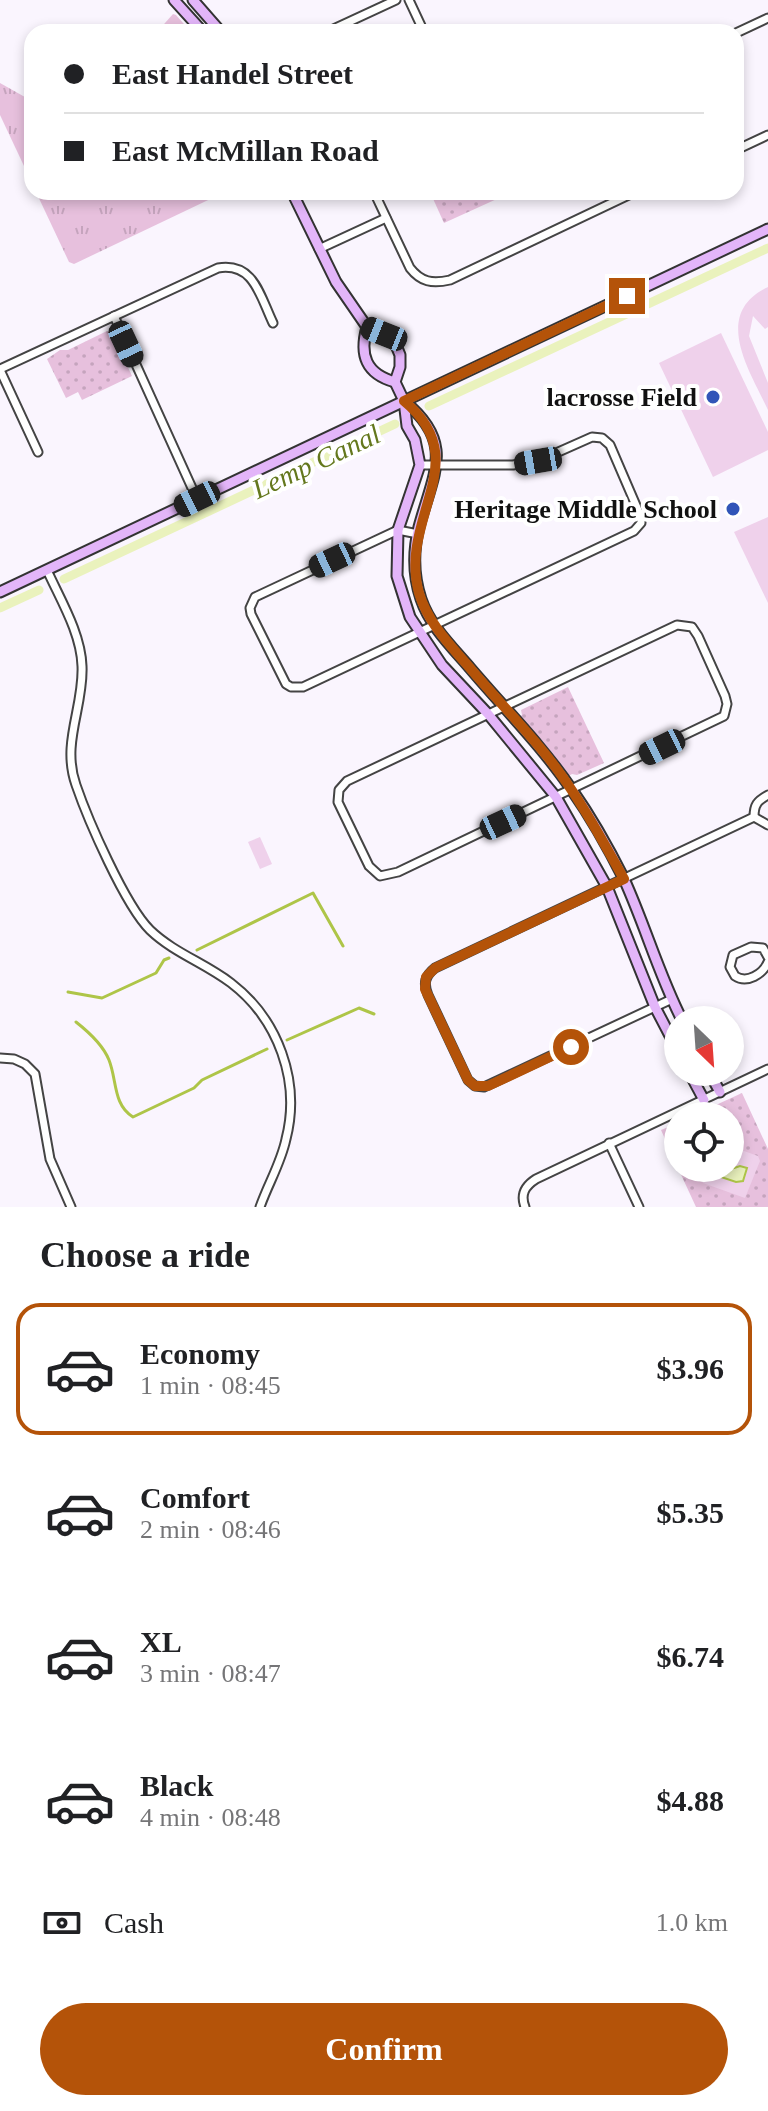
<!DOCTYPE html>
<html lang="en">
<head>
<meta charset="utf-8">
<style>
	:root { --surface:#fff; --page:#f6f6f6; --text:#202124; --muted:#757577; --line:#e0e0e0; --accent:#b45309 }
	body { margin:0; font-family:Georgia,serif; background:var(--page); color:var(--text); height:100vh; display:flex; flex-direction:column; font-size:30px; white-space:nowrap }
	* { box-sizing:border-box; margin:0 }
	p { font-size:26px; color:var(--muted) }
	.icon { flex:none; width:44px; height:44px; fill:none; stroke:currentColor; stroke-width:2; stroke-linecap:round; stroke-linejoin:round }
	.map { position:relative; height:1207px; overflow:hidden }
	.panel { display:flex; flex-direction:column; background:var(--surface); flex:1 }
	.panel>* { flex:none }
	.hud { position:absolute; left:24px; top:24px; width:720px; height:176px; border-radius:24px; box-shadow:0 4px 12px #0003; display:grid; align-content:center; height:176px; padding:0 40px; background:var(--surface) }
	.needle { width:52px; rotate:155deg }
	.controls { position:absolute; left:664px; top:1006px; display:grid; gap:16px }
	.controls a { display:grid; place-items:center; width:80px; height:80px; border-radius:50%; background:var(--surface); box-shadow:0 4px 12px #0003; font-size:40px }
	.end { position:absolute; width:36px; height:36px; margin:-18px; border:10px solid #b45309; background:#fff; box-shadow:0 0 0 4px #fff }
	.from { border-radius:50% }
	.car { position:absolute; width:24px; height:48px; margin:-24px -12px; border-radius:10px; box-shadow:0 0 6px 2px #0007; background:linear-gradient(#222 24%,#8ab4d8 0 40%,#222 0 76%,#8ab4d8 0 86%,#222 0) }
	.hud b { display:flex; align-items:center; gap:28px; height:76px; font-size:30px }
	.hud b+b { border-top:2px solid var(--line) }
	.hud i { width:20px; height:20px; background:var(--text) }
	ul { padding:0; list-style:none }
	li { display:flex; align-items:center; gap:24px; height:132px; margin:0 16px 12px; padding:0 24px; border:4px solid transparent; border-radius:24px }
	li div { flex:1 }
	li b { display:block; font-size:30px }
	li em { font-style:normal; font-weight:600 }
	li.on { border-color:var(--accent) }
	li>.icon { width:72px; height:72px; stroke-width:1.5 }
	h2 { padding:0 40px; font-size:36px; line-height:96px }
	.pay { display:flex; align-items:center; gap:20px; height:88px; padding:0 40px; font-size:30px }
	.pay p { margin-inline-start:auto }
	.action { display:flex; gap:16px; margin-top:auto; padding:16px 40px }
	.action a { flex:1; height:92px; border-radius:48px; background:var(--accent); color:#fff; font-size:32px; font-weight:600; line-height:92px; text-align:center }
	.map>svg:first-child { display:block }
	.grass { fill:url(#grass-tufts) }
	.park { fill:url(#park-dots) }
	.pitch { fill:#efd1eb }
	.water { fill:url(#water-ripples); stroke:#aec548; stroke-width:2 }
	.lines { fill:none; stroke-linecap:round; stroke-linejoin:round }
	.stream { stroke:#aec548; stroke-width:3 }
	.canal { stroke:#eaf2bd; stroke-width:9 }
	.street-casing { stroke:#444; stroke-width:11 }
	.secondary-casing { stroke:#333; stroke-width:13 }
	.street { stroke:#fff; stroke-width:7 }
	.secondary { stroke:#e3b5f9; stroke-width:9 }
	.route { stroke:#b45309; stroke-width:10 }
	.poi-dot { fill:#3155b8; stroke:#fff; stroke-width:3 }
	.labels { text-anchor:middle; stroke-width:8; stroke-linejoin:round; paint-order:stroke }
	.poi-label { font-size:26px; font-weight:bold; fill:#111; stroke:#fff; text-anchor:end }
	.water-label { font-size:28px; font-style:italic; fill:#64781d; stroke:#fff }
</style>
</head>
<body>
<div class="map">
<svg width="768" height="1207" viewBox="0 0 768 1207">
	<defs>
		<pattern id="grass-tufts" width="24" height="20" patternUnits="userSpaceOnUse" patternTransform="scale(2)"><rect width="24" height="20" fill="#e7c0dd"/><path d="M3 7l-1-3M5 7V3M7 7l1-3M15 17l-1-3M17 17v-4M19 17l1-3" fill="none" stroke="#c5a4bd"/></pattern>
		<pattern id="park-dots" width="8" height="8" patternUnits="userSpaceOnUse" patternTransform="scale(2)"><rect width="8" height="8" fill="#e7c0dd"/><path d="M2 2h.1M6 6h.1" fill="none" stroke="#c5a4bd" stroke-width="1.8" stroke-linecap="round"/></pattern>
		<pattern id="water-ripples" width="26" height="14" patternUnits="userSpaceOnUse" patternTransform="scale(2)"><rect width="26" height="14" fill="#eaf2bd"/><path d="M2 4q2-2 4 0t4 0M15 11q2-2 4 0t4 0" fill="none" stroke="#c8cea1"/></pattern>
	</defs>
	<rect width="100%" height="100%" fill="#faf5fe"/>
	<!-- grass -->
	<g class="grass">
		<polygon points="173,14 176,15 191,32 157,32"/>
		<polygon points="0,83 32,101 32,183 0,115"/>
		<polygon points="36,192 225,192 74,264 69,262"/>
	</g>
	<!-- park -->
	<g class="park">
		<polygon points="430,192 512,192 444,223"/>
		<polygon points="107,331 112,333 132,376 82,400 78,392 66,398 47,359 60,350 68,350"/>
		<polygon points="568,687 604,763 577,775 572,774 567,777 518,718 522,715 521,710"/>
		<polygon points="742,1093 768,1149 768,1207 696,1207 678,1168 730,1168 730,1116 692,1116"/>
		<polygon points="678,1123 678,1168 661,1130"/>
	</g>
	<!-- pitch -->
	<g class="pitch">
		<path d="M768,287v40l-3,2 -12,-13 -4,20 19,47v27c-18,-39 -57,-96 0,-123z"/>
		<polygon points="721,333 768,432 768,450 713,477 659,363"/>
		<polygon points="768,517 768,603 734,532"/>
		<polygon points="260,837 272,864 260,869 248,842"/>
		<polygon points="730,1146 758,1156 760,1161 745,1198 703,1183 697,1172 704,1168 730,1168"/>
	</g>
	<!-- water -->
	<polygon class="water" points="730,1164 734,1168 740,1166 747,1168 743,1181 736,1182 718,1176 717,1168 730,1168"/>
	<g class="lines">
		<!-- stream -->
		<g class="stream">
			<polyline points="197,950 313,893 343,946"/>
			<polyline points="68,992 102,998 156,973 164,960 169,958"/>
			<path d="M76,1022c14,11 27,23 33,38 8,20 4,45 24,57l61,-29 8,-8 65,-31"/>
			<polyline points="287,1040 359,1008 374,1014"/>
		</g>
		<!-- canal -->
		<g class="canal">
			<polyline points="429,406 768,248"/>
			<polyline points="64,579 395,424"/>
			<polyline points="0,608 39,590"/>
		</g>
		<defs>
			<g id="street">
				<polyline points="409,0 424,32"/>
				<polyline points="327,32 396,0"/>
				<polyline points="736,33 768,18"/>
				<polyline points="736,150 768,135"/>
				<path d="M374,192l36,76c11,14 22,16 40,12l185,-88"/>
				<polyline points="319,249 386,218"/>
				<polyline points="114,316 197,499"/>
				<path d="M0,369l218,-101c36,-6 42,28 55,55"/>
				<polyline points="0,370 38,452"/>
				<polyline points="418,534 398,530 255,597 250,608 251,614 286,684 291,687 303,687 634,531 641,523 641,517 610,445 602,438 592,437 538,461 513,465 420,465"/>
				<path d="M47,570c13,29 34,63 35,96 2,41 -21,77 -6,119 12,35 49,120 74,145 24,23 55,33 81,53 47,36 70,98 55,156 -5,24 -18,45 -26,68"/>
				<polygon points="677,625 692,627 698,636 725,696 727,704 724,716 398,872 380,876 369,866 338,802 339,790 347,781"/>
				<path d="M754,817c0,-12 3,-16 14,-22"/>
				<polyline points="754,817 768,825"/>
				<path d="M768,957l-5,-9 -12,-1 -18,8 -3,12 5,9c12,8 28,-2 33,-14"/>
				<path d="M672,999l-188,88 -9,-1 -7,-6 -40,-85c-5,-12 -3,-19 7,-27l319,-151"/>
				<polyline points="0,1058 14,1059 25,1064 35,1074 50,1159 71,1207"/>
				<polyline points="609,1143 639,1207"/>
				<path d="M525,1207c-5,-13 0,-21 11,-28l232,-110"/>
			</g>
			<g id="secondary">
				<polyline points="174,0 203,32"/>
				<polyline points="193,0 221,32"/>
				<polyline points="292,192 336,282 367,327 384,334 395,343 400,355 400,367 395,382 404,401 407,426 415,440 420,465 398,530 397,576 410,617 442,665 488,714 556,797 607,887 655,1007 678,1051"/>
				<path d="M367,327c-8,28 -1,47 28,55"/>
				<path d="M404,401c52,42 29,73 15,126 -6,24 -6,48 2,72 9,27 31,48 49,69 34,40 72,78 102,122 19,27 37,59 52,89 21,46 35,96 58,141"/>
				<polyline points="0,592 768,229"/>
				<polyline points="689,1072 704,1100"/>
				<polyline points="709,1072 720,1092"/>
			</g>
		</defs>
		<!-- street casing -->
		<use href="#street" class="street-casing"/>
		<!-- secondary casing -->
		<use href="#secondary" class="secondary-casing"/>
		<!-- street -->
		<use href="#street" class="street"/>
		<!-- secondary -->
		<use href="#secondary" class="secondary"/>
	</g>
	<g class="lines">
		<!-- route -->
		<path class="route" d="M571,1047l-83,39h-13l-7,-6 -43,-91 1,-12 9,-9 189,-89c-23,-41 -45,-82 -74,-119 -25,-32 -54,-61 -80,-92 -20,-23 -42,-45 -51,-75 -21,-76 58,-132 -15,-192l223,-105"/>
	</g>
	<!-- markers -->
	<g class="poi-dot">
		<circle cx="713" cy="397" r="8"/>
		<circle cx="733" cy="509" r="8"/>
	</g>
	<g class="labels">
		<!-- poi labels -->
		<g class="poi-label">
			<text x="697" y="406">lacrosse Field</text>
			<text x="717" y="518">Heritage Middle School</text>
		</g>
		<!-- water labels -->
		<g class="water-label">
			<text transform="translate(316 461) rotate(-25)" y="10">Lemp Canal</text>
		</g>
	</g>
</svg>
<div class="controls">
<a><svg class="needle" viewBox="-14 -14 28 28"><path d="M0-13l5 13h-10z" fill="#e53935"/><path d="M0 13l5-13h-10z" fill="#757577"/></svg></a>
<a><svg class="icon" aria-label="locate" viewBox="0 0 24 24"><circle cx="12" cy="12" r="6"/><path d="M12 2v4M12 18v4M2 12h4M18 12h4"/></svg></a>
</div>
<i class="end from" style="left:571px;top:1047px"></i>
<i class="end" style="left:627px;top:296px"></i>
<i class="car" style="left:384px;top:334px;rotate:292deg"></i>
<i class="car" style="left:126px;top:344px;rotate:155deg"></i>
<i class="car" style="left:538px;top:461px;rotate:260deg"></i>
<i class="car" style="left:197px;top:499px;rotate:244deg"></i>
<i class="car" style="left:332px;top:560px;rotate:245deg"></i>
<i class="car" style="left:662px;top:747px;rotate:244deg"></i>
<i class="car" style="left:503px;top:822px;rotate:65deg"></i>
<div class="hud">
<b><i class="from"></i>East Handel Street</b>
<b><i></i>East McMillan Road</b>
</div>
</div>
<section class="panel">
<h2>Choose a ride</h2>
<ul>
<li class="on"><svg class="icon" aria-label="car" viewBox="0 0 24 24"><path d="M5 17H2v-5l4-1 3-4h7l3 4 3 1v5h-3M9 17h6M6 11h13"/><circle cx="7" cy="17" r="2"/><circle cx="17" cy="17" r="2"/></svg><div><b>Economy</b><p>1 min · 08:45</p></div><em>$3.96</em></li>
<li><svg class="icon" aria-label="car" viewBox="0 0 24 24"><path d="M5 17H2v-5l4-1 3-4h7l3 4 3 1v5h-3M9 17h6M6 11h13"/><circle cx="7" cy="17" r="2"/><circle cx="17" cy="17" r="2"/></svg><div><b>Comfort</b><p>2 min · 08:46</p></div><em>$5.35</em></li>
<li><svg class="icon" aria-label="car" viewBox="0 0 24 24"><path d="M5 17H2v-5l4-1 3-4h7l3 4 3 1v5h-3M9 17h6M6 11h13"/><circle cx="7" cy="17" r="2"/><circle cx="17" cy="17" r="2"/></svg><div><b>XL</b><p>3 min · 08:47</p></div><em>$6.74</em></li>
<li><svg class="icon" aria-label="car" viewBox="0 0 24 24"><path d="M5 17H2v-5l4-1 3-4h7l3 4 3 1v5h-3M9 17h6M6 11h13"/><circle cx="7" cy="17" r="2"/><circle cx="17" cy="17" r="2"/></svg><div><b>Black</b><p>4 min · 08:48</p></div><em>$4.88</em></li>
</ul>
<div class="pay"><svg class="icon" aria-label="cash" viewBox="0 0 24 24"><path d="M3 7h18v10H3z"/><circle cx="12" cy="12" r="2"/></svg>Cash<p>1.0 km</p></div>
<div class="action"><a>Confirm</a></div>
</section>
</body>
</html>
